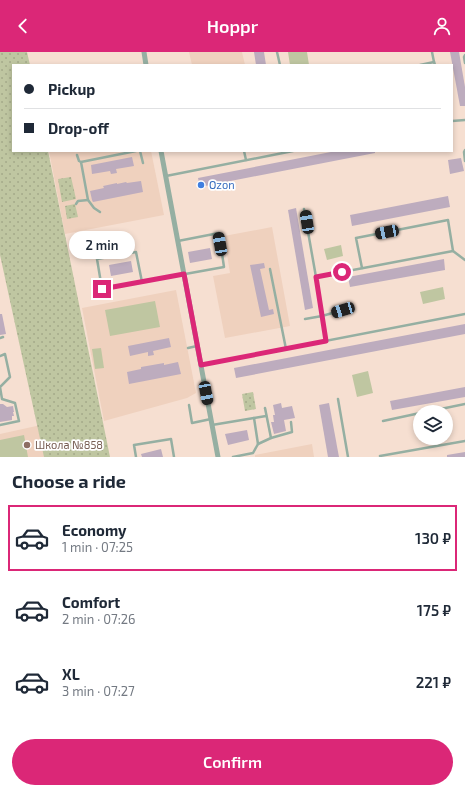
<!DOCTYPE html>
<html lang="en">
<head>
<meta charset="utf-8">
<style>
	:root { --surface:#fff; --page:#f6f6f7; --text:#1f2937; --muted:#747a83; --line:#e0e1e3; --accent:#db2777 }
	body { margin:0; font-family:"Exo 2",sans-serif; background:var(--page); color:var(--text); height:100vh; display:flex; flex-direction:column; font-size:15px; white-space:nowrap }
	* { box-sizing:border-box; margin:0 }
	p { font-size:13px; color:var(--muted) }
	.icon { flex:none; width:22px; height:22px; fill:none; stroke:currentColor; stroke-width:2; stroke-linecap:round; stroke-linejoin:round }
	.map { position:relative; height:405px; overflow:hidden }
	.panel { display:flex; flex-direction:column; background:var(--surface); flex:1 }
	.panel>* { flex:none }
	.guide { position:absolute; left:12px; top:12px; width:441px; height:88px; border-radius:0px; box-shadow:0 2px 6px #0003; display:grid; align-content:center; height:88px; padding:0 12px; background:var(--surface) }
	.buttons { position:absolute; left:413px; top:353px; display:grid; gap:8px }
	.buttons a { display:grid; place-items:center; width:40px; height:40px; border-radius:50%; background:var(--surface); box-shadow:0 2px 6px #0003; font-size:20px }
	.end { position:absolute; width:18px; height:18px; margin:-9px; border:5px solid #db2777; background:#fff; box-shadow:0 0 0 2px #fff }
	.from { border-radius:50% }
	.bubble { position:absolute; height:28px; border-radius:14px; background:var(--surface); box-shadow:0 2px 6px #0003; font-size:13px; font-weight:600; line-height:28px; text-align:center }
	.car { position:absolute; width:12px; height:24px; margin:-12px -6px; border-radius:5px; box-shadow:0 0 3px 1px #0007; background:linear-gradient(#222 24%,#8ab4d8 0 40%,#222 0 76%,#8ab4d8 0 86%,#222 0) }
	.guide b { display:flex; align-items:center; gap:14px; height:38px; font-size:15px }
	.guide b+b { border-top:1px solid var(--line) }
	.guide i { width:10px; height:10px; background:var(--text) }
	ul { padding:0; list-style:none }
	li { display:flex; align-items:center; gap:12px; height:66px; margin:0 8px 6px; padding:0 4px; border:2px solid transparent; border-radius:0px }
	li div { flex:1 }
	li b { display:block; font-size:15px }
	li em { font-style:normal; font-weight:600 }
	li.on { border-color:var(--accent) }
	li>.icon { width:36px; height:36px; stroke-width:1.5 }
	h2 { padding:0 12px; font-size:18px; line-height:48px }
	.button { display:flex; gap:8px; margin-top:auto; padding:8px 12px }
	.button a { flex:1; height:46px; border-radius:24px; background:var(--accent); color:#fff; font-size:16px; font-weight:600; line-height:46px; text-align:center }
	header { display:flex; justify-content:space-between; align-items:center; height:52px; padding:0 12px; background:var(--accent); color:#fff; font-size:18px; font-weight:600 }
	.map>svg:first-child { display:block }
	.built { fill:#efd1be }
	.grass { fill:#bfc6a1 }
	.park { fill:url(#park-dots) }
	.building { fill:#bdacbe }
	.lines { fill:none; stroke-linecap:round; stroke-linejoin:round }
	.lane { stroke:#95afa2; stroke-width:2.5 }
	.street { stroke:#95afa2; stroke-width:5 }
	.route { stroke:#db2777; stroke-width:5 }
	.shop-dot { fill:#3f7fe0; stroke:#fff; stroke-width:1.5 }
	.education-dot { fill:#8d6e63; stroke:#fff; stroke-width:1.5 }
	.labels { text-anchor:middle; stroke-width:3.5; stroke-linejoin:round; paint-order:stroke }
	.shop-label { font-size:11px; fill:#366cbe; stroke:#fff; text-anchor:start }
	.education-label { font-size:11px; fill:#785e54; stroke:#fff; text-anchor:start }
</style>
</head>
<body>
<header><svg class="icon" aria-label="back" viewBox="0 0 24 24"><path d="M15 5l-7 7 7 7"/></svg>Hoppr<svg class="icon" aria-label="person" viewBox="0 0 24 24"><circle cx="12" cy="8" r="4"/><path d="M4 21q1-7 8-7t8 7"/></svg></header>
<div class="map">
<svg width="465" height="405" viewBox="0 0 465 405">
	<defs>
		<pattern id="park-dots" width="8" height="8" patternUnits="userSpaceOnUse"><rect width="8" height="8" fill="#bfc6a1"/><path d="M2 2h.1M6 6h.1" fill="none" stroke="#a4a989" stroke-width="1.8" stroke-linecap="round"/></pattern>
	</defs>
	<rect width="100%" height="100%" fill="#f6dfd1"/>
	<!-- built -->
	<g class="built">
		<polygon points="189,0 242,0 245,13 192,13"/>
		<polygon points="49,99 151,99 164,163 65,182"/>
		<polygon points="272,175 290,274 225,286 213,224 230,221 224,184"/>
		<polygon points="176,238 196,341 187,346 104,369 82,256"/>
		<polygon points="50,371 57,405 0,405 0,382"/>
		<polygon points="312,392 314,405 255,405 255,403"/>
	</g>
	<!-- grass -->
	<g class="grass">
		<polygon points="288,0 307,0 309,13 290,13"/>
		<polygon points="341,193 343,204 327,208 324,197"/>
		<polygon points="443,235 445,247 423,252 420,240"/>
		<polygon points="155,249 160,275 110,284 105,258"/>
		<polygon points="101,296 104,316 95,317 92,297"/>
		<polygon points="368,319 373,341 357,345 352,323"/>
		<polygon points="24,383 28,405 0,405 0,388"/>
	</g>
	<!-- park -->
	<g class="park">
		<polygon points="0,0 27,0 30,13 13,13 13,99 48,99 110,405 44,405 0,203"/>
		<polygon points="71,125 76,147 62,150 58,127"/>
		<polygon points="75,152 78,165 67,167 65,154"/>
		<polygon points="253,340 256,357 245,359 242,342"/>
	</g>
	<!-- building -->
	<g class="building">
		<polygon points="254,0 264,0 266,13 256,13"/>
		<polygon points="450,0 459,0 465,35 465,54 460,54"/>
		<polygon points="336,99 375,99 375,101 200,135 198,126"/>
		<polygon points="132,105 134,114 116,117 117,121 111,122 110,119 92,122 91,113"/>
		<polygon points="461,106 464,119 450,122 448,108"/>
		<polygon points="141,129 143,140 93,150 92,148 90,139 104,136 103,134 117,131 117,132 126,130 127,131"/>
		<polygon points="448,144 450,155 352,174 350,163"/>
		<polygon points="296,156 313,256 305,258 288,158"/>
		<polygon points="210,196 212,207 190,211 188,200"/>
		<polygon points="444,207 445,218 350,235 348,225"/>
		<polygon points="131,209 133,220 111,224 109,213"/>
		<polygon points="264,211 265,216 260,217 269,258 273,257 274,262 261,265 250,213"/>
		<polygon points="0,262 2,262 6,282 0,283"/>
		<polygon points="465,272 465,282 236,326 234,316"/>
		<polygon points="169,286 171,295 153,299 154,303 148,304 148,300 130,304 128,294"/>
		<polygon points="178,310 181,322 129,332 127,320 141,317 141,315 164,311 164,313"/>
		<polygon points="465,335 465,345 392,358 390,349"/>
		<polygon points="281,351 282,356 292,354 295,366 284,368 286,379 274,382 271,370 274,370 273,363 275,363 273,353"/>
		<polygon points="329,351 339,405 328,405 319,353"/>
		<polygon points="0,352 3,352 7,355 13,354 14,360 13,360 14,364 12,364 12,368 0,370"/>
		<polygon points="247,378 249,388 228,393 225,382"/>
		<polygon points="161,397 163,405 142,405 141,402"/>
		<polygon points="465,400 465,405 447,405 447,403"/>
	</g>
	<g class="lines">
		<!-- lane -->
		<g class="lane">
			<polyline points="277,0 280,13"/>
			<polyline points="432,0 434,10"/>
			<polyline points="465,3 464,5 465,11"/>
			<polyline points="420,13 434,10 435,13"/>
			<polyline points="452,69 465,68"/>
			<polyline points="465,98 464,100 465,109"/>
			<polyline points="140,99 143,111"/>
			<polyline points="244,99 246,108"/>
			<polyline points="77,103 79,109 81,110 88,148 94,156 100,160"/>
			<polyline points="81,110 136,99"/>
			<polyline points="166,124 293,99"/>
			<polyline points="76,152 78,149 88,148"/>
			<polyline points="304,157 316,225 453,199"/>
			<polyline points="362,216 356,186 448,168 453,199 465,208"/>
			<polyline points="270,217 286,297"/>
			<polyline points="316,225 322,264 343,258"/>
			<polyline points="142,230 136,200 97,207 102,237 224,215 219,181 178,189"/>
			<polyline points="305,267 322,264 326,289"/>
			<polyline points="0,286 3,285"/>
			<polyline points="188,296 197,294"/>
			<polyline points="0,304 5,302 10,325 0,335 2,347 15,351 19,369 0,373"/>
			<polyline points="201,313 465,262"/>
			<polyline points="338,347 348,405"/>
			<polyline points="189,353 192,371 211,367"/>
			<polyline points="265,356 271,386"/>
			<polyline points="426,360 465,352"/>
			<polyline points="254,366 266,364"/>
			<polyline points="383,369 420,361"/>
			<polyline points="212,373 254,366 258,392 253,401 233,405"/>
			<polyline points="258,392 271,386 292,380 291,370"/>
			<polyline points="380,404 465,389"/>
			<polyline points="136,405 134,393 171,387 174,405"/>
		</g>
		<!-- street -->
		<g class="street">
			<polyline points="144,0 146,13"/>
			<polyline points="161,99 218,405"/>
		</g>
	</g>
	<g class="lines">
		<!-- route -->
		<polyline class="route" points="102,237 184,222 201,313 326,289 316,225 342,220"/>
	</g>
	<!-- markers -->
	<circle class="shop-dot" cx="201" cy="133" r="4"/>
	<circle class="education-dot" cx="27" cy="393" r="4"/>
	<g class="labels">
		<!-- shop labels -->
		<g class="shop-label">
			<text x="209" y="137">Ozon</text>
		</g>
		<!-- education labels -->
		<g class="education-label">
			<text x="35" y="397">Школа №858</text>
		</g>
	</g>
</svg>
<div class="buttons">
<a><svg class="icon" aria-label="layers" viewBox="0 0 24 24"><path d="M12 4l9 5-9 5-9-5zM3 14l9 5 9-5"/></svg></a>
</div>
<i class="end from" style="left:342px;top:220px"></i>
<i class="end" style="left:102px;top:237px"></i>
<div class="bubble" style="left:69px;top:179px;width:66px">2 min</div>
<i class="car" style="left:307px;top:170px;rotate:351deg"></i>
<i class="car" style="left:387px;top:180px;rotate:259deg"></i>
<i class="car" style="left:220px;top:192px;rotate:350deg"></i>
<i class="car" style="left:343px;top:258px;rotate:253deg"></i>
<i class="car" style="left:206px;top:341px;rotate:169deg"></i>
<div class="guide">
<b><i class="from"></i>Pickup</b>
<b><i></i>Drop-off</b>
</div>
</div>
<section class="panel">
<h2>Choose a ride</h2>
<ul>
<li class="on"><svg class="icon" aria-label="car" viewBox="0 0 24 24"><path d="M5 17H2v-5l4-1 3-4h7l3 4 3 1v5h-3M9 17h6M6 11h13"/><circle cx="7" cy="17" r="2"/><circle cx="17" cy="17" r="2"/></svg><div><b>Economy</b><p>1 min · 07:25</p></div><em>130 ₽</em></li>
<li><svg class="icon" aria-label="car" viewBox="0 0 24 24"><path d="M5 17H2v-5l4-1 3-4h7l3 4 3 1v5h-3M9 17h6M6 11h13"/><circle cx="7" cy="17" r="2"/><circle cx="17" cy="17" r="2"/></svg><div><b>Comfort</b><p>2 min · 07:26</p></div><em>175 ₽</em></li>
<li><svg class="icon" aria-label="car" viewBox="0 0 24 24"><path d="M5 17H2v-5l4-1 3-4h7l3 4 3 1v5h-3M9 17h6M6 11h13"/><circle cx="7" cy="17" r="2"/><circle cx="17" cy="17" r="2"/></svg><div><b>XL</b><p>3 min · 07:27</p></div><em>221 ₽</em></li>
</ul>
<div class="button"><a>Confirm</a></div>
</section>
</body>
</html>
